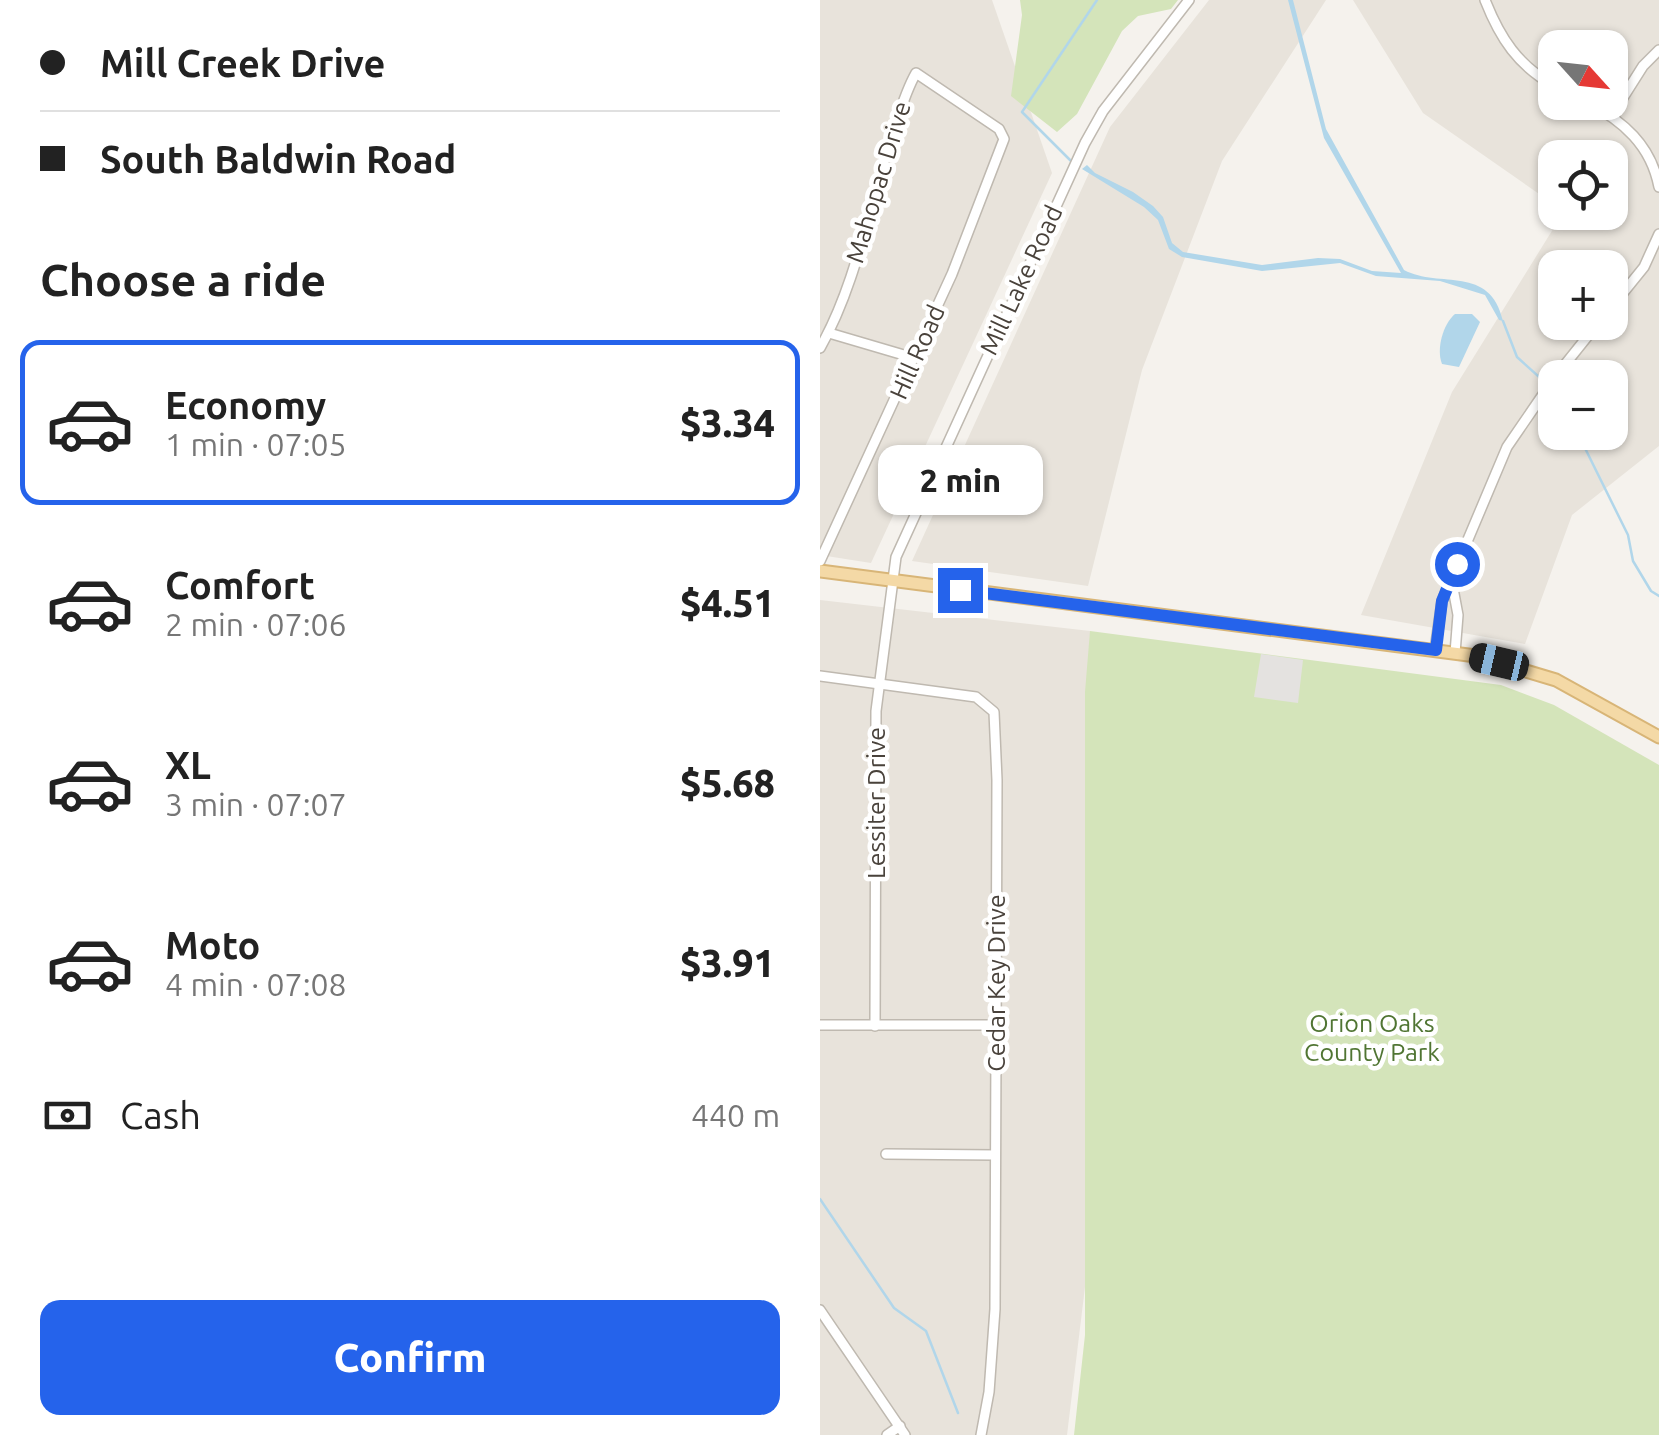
<!DOCTYPE html>
<html lang="en">
<head>
<meta charset="utf-8">
<style>
	:root { --surface:#fff; --page:#f6f6f6; --text:#222; --muted:#767676; --line:#e0e0e0; --accent:#2563eb }
	body { margin:0; font-family:Ubuntu,sans-serif; background:var(--page); color:var(--text); height:100vh; display:flex; flex-direction:column; font-size:38px; white-space:nowrap }
	* { box-sizing:border-box; margin:0 }
	p { font-size:32px; color:var(--muted) }
	.icon { flex:none; width:55px; height:55px; fill:none; stroke:currentColor; stroke-width:2; stroke-linecap:round; stroke-linejoin:round }
	.map { position:relative; flex:1; overflow:hidden }
	.sheet { display:flex; flex-direction:column; background:var(--surface); width:820px }
	.sheet>* { flex:none }
	.guide { display:grid; align-content:center; height:220px; padding:0 40px; background:var(--surface) }
	.needle { width:65px; rotate:117deg }
	.tools { position:absolute; left:718px; top:30px; display:grid; gap:20px }
	.tools a { display:grid; place-items:center; width:90px; height:90px; border-radius:20px; background:var(--surface); box-shadow:0 2px 8px #0004; font-size:50px }
	.end { position:absolute; width:45px; height:45px; margin:-22px; border:12px solid #2563eb; background:#fff; box-shadow:0 0 0 5px #fff }
	.from { border-radius:50% }
	.bubble { position:absolute; height:70px; border-radius:20px; background:var(--surface); box-shadow:0 2px 8px #0004; font-size:32px; font-weight:800; line-height:70px; text-align:center }
	.car { position:absolute; width:30px; height:60px; margin:-30px -15px; border-radius:12px; box-shadow:0 0 8px 2px #0007; background:linear-gradient(#222 24%,#8ab4d8 0 40%,#222 0 76%,#8ab4d8 0 86%,#222 0) }
	.guide b { display:flex; align-items:center; gap:35px; height:95px; font-size:38px }
	.guide b+b { border-top:2px solid var(--line) }
	.guide i { width:25px; height:25px; background:var(--text) }
	ul { padding:0; list-style:none }
	li { display:flex; align-items:center; gap:30px; height:165px; margin:0 20px 15px; padding:0 20px; border:5px solid transparent; border-radius:20px }
	li div { flex:1 }
	li b { display:block; font-size:38px }
	li em { font-style:normal; font-weight:800 }
	li.current { border-color:var(--accent) }
	li>.icon { width:90px; height:90px; stroke-width:1.5 }
	h2 { padding:0 40px; font-size:45px; line-height:120px }
	.pay { display:flex; align-items:center; gap:25px; height:110px; padding:0 40px; font-size:38px }
	.pay p { margin-inline-start:auto }
	.button { display:flex; gap:20px; margin-top:auto; padding:20px 40px }
	.button a { flex:1; height:115px; border-radius:20px; background:var(--accent); color:#fff; font-size:40px; font-weight:800; line-height:115px; text-align:center }
	main { display:flex; flex:1; min-height:0 }
	.map>svg:first-child { display:block }
	.residential { fill:#e8e3db; fill-rule:evenodd }
	.green { fill:#d4e4ba }
	.parking { fill:#e4e2e0 }
	.water { fill:#b1d6ea }
	.lines { fill:none; stroke-linecap:round; stroke-linejoin:round }
	.stream { stroke:#b1d6ea; stroke-width:2.5 }
	.minor-casing { stroke:#bfb9b0; stroke-width:12 }
	.major-casing { stroke:#d8b577; stroke-width:15 }
	.minor { stroke:#fff; stroke-width:9 }
	.major { stroke:#f4d9a6; stroke-width:11 }
	.route { stroke:#2563eb; stroke-width:12 }
	.labels { text-anchor:middle; stroke-width:9; stroke-linejoin:round; paint-order:stroke }
	.street-label { font-size:25px; fill:#49423b; stroke:#fff }
	.park-label { font-size:25px; fill:#507533; stroke:#fff }
</style>
</head>
<body>
<main>
<section class="sheet">
<div class="guide">
<b><i class="from"></i>Mill Creek Drive</b>
<b><i></i>South Baldwin Road</b>
</div>
<h2>Choose a ride</h2>
<ul>
<li class="current"><svg class="icon" aria-label="car" viewBox="0 0 24 24"><path d="M5 17H2v-5l4-1 3-4h7l3 4 3 1v5h-3M9 17h6M6 11h13"/><circle cx="7" cy="17" r="2"/><circle cx="17" cy="17" r="2"/></svg><div><b>Economy</b><p>1 min · 07:05</p></div><em>$3.34</em></li>
<li><svg class="icon" aria-label="car" viewBox="0 0 24 24"><path d="M5 17H2v-5l4-1 3-4h7l3 4 3 1v5h-3M9 17h6M6 11h13"/><circle cx="7" cy="17" r="2"/><circle cx="17" cy="17" r="2"/></svg><div><b>Comfort</b><p>2 min · 07:06</p></div><em>$4.51</em></li>
<li><svg class="icon" aria-label="car" viewBox="0 0 24 24"><path d="M5 17H2v-5l4-1 3-4h7l3 4 3 1v5h-3M9 17h6M6 11h13"/><circle cx="7" cy="17" r="2"/><circle cx="17" cy="17" r="2"/></svg><div><b>XL</b><p>3 min · 07:07</p></div><em>$5.68</em></li>
<li><svg class="icon" aria-label="car" viewBox="0 0 24 24"><path d="M5 17H2v-5l4-1 3-4h7l3 4 3 1v5h-3M9 17h6M6 11h13"/><circle cx="7" cy="17" r="2"/><circle cx="17" cy="17" r="2"/></svg><div><b>Moto</b><p>4 min · 07:08</p></div><em>$3.91</em></li>
</ul>
<div class="pay"><svg class="icon" aria-label="cash" viewBox="0 0 24 24"><path d="M3 7h18v10H3z"/><circle cx="12" cy="12" r="2"/></svg>Cash<p>440 m</p></div>
<div class="button"><a>Confirm</a></div>
</section>
<div class="map">
<svg width="839" height="1435" viewBox="0 0 839 1435">
	<rect width="100%" height="100%" fill="#f5f2ed"/>
	<!-- residential -->
	<g class="residential">
		<polygon points="0,0 172,0 232,173 51,563 0,555"/>
		<polygon points="389,0 506,0 402,161 322,370 268,586 92,561 290,127"/>
		<path d="M533,0h306v446l-87,69 -47,129 -164,-29 91,-223 111,-179 47,-1v-54h-55v47l-132,-92zM735,48h55v54h-55zM735,268h55v54h-55zM735,378h55v54h-55z"/>
		<polygon points="0,600 270,631 265,1287 247,1435 0,1435"/>
	</g>
	<!-- green -->
	<g class="green">
		<polygon points="200,0 358,0 351,9 318,16 302,31 257,114 237,132 191,96 202,15"/>
		<polygon points="270,631 681,685 734,705 839,765 839,1435 254,1435 265,1335 265,692"/>
	</g>
	<!-- parking -->
	<polygon class="parking" points="441,654 483,660 478,703 434,697"/>
	<!-- water -->
	<g class="water">
		<path d="M468,0h5l33,129 78,141c36,19 86,-6 99,51l-4,-1 -14,-25 -45,-14 -64,-5 -36,-13 -78,8 -80,-14 -13,-8 -11,-29 -14,-13 -62,-38 5,-4 8,8 38,19 20,14 10,11 9,26 11,9 79,13 56,-7 22,1 32,12 29,2 -77,-135z"/>
		<path d="M635,314h17l8,8 -21,45 -17,-3c-6,-15 1,-40 13,-50z"/>
	</g>
	<g class="lines">
		<!-- stream -->
		<g class="stream">
			<polyline points="252,162 202,112 277,0"/>
			<polyline points="683,321 697,357 728,385"/>
			<polyline points="757,432 808,535 813,561 831,591 839,596"/>
			<polyline points="0,1199 74,1308 106,1331 138,1413"/>
		</g>
		<defs>
			<g id="minor">
				<path d="M665,0c15,38 33,66 70,86"/>
				<path d="M767,102c36,19 64,43 72,85"/>
				<polyline points="792,115 823,66 839,50"/>
				<polyline points="790,309 824,267 839,234"/>
				<polyline points="9,333 94,358"/>
				<path d="M0,348c36,-63 49,-141 71,-209 8,-23 13,-45 25,-66l83,56 5,10 -52,135 -132,287"/>
				<polyline points="632,583 638,615 635,653"/>
				<polyline points="615,650 622,601 687,447 735,377 779,322"/>
				<polyline points="0,676 156,697 174,712 177,780 175,1309 169,1392 161,1435"/>
				<polyline points="0,1025 175,1025"/>
				<polyline points="55,1026 56,711 76,557 265,143 283,111 369,0"/>
				<polyline points="66,1154 175,1155"/>
				<polyline points="0,1310 85,1435"/>
				<polyline points="67,1435 80,1426"/>
			</g>
			<polyline id="major" points="0,571 656,656 736,680 839,737"/>
		</defs>
		<!-- minor casing -->
		<use href="#minor" class="minor-casing"/>
		<!-- major casing -->
		<use href="#major" class="major-casing"/>
		<!-- minor -->
		<use href="#minor" class="minor"/>
		<!-- major -->
		<use href="#major" class="major"/>
	</g>
	<g class="lines">
		<!-- route -->
		<polyline class="route" points="140,590 616,650 622,601 637,564"/>
	</g>
	<g class="labels">
		<!-- street labels -->
		<g class="street-label">
			<text transform="translate(58 182) rotate(-73)" y="9">Mahopac Drive</text>
			<text transform="translate(201 280) rotate(-65)" y="9">Mill Lake Road</text>
			<text transform="translate(97 352) rotate(-66)" y="9">Hill Road</text>
			<text transform="translate(56 803) rotate(-90)" y="9">Lessiter Drive</text>
			<text transform="translate(176 983) rotate(-90)" y="9">Cedar Key Drive</text>
		</g>
		<!-- park labels -->
		<g class="park-label">
			<text x="552" y="1032">Orion Oaks<tspan x="552" dy="29">County Park</tspan></text>
		</g>
	</g>
</svg>
<div class="tools">
<a><svg class="needle" viewBox="-14 -14 28 28"><path d="M0-13l5 13h-10z" fill="#e53935"/><path d="M0 13l5-13h-10z" fill="#767676"/></svg></a>
<a><svg class="icon" aria-label="locate" viewBox="0 0 24 24"><circle cx="12" cy="12" r="6"/><path d="M12 2v4M12 18v4M2 12h4M18 12h4"/></svg></a>
<a>+</a>
<a>−</a>
</div>
<i class="end from" style="left:637px;top:564px"></i>
<i class="end" style="left:140px;top:590px"></i>
<div class="bubble" style="left:58px;top:445px;width:165px">2 min</div>
<i class="car" style="left:679px;top:662px;rotate:283deg"></i>
</div>
</main>
</body>
</html>
